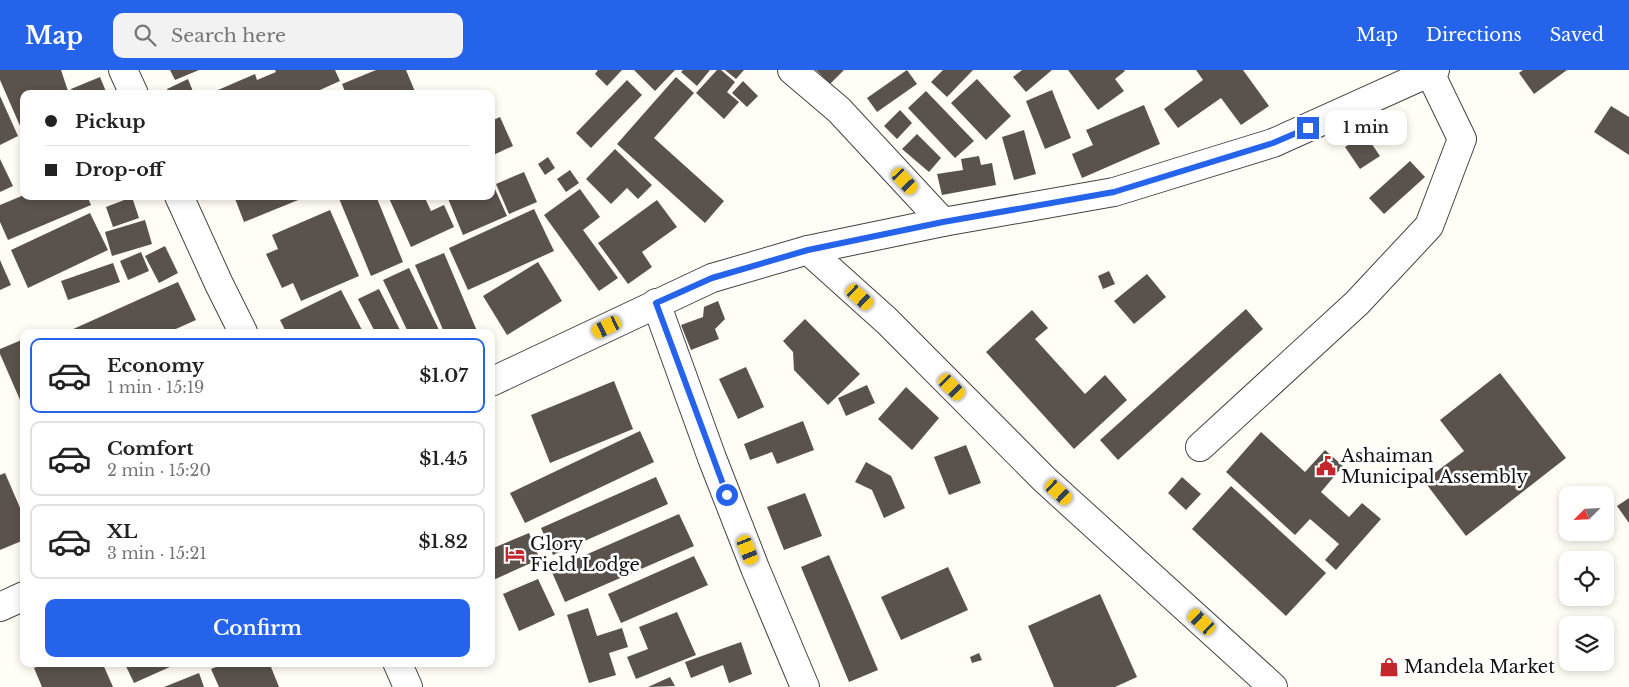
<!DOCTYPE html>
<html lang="en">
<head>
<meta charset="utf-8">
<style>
	:root { --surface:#fff; --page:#f2f2f2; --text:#222; --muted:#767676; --line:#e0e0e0; --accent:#2563eb }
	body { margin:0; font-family:"Libre Baskerville",serif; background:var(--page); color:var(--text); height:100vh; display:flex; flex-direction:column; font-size:19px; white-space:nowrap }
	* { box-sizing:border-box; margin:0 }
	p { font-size:16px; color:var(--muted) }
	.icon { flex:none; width:28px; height:28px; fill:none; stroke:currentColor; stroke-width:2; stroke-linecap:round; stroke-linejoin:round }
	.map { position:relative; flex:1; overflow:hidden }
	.details { position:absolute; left:20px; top:259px; width:475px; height:338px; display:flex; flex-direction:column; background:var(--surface); border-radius:10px; box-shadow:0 2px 8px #0003 }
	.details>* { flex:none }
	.banner { position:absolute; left:20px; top:20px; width:475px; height:110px; border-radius:10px; box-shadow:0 2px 8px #0003; display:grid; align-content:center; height:110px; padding:0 25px; background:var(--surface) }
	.needle { width:32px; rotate:246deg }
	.controls { position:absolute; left:1559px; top:416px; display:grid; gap:10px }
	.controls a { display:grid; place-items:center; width:55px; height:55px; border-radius:10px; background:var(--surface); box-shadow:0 2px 8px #0003; font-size:25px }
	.end { position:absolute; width:22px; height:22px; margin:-11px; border:6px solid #2563eb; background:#fff; box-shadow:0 0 0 2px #fff }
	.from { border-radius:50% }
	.bubble { position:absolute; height:35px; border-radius:10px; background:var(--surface); box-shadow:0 2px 8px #0003; font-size:16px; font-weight:600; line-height:35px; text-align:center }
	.car { position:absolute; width:15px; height:30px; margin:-15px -8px; border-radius:6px; box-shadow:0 0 4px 1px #0007; background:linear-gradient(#f5c518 24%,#345 0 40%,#f5c518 0 76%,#345 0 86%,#f5c518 0) }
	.banner b { display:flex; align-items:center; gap:18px; height:48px; font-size:19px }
	.banner b+b { border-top:1px solid var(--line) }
	.banner i { width:12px; height:12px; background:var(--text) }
	ul { padding:9px 0 0; list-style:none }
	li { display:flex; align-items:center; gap:15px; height:75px; margin:0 10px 8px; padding:0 15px; border:2px solid var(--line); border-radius:10px }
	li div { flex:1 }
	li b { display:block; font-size:19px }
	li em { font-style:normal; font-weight:600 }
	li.on { border-color:var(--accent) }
	li>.icon { width:45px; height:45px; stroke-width:1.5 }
	.cta { display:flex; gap:10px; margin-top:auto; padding:10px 25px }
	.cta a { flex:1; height:58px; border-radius:10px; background:var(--accent); color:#fff; font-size:20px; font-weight:600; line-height:58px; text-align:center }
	header { display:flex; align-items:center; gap:30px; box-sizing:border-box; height:70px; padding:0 25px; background:var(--accent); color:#fff }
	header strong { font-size:24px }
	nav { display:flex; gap:28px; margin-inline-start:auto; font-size:18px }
	.search { width:350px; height:45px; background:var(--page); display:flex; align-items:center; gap:12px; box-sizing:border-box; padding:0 18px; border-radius:10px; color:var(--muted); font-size:19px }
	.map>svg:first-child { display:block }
	.building { fill:#5a524d }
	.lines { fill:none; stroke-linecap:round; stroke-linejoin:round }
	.minor-casing { stroke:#444; stroke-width:30 }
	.minor { stroke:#fff; stroke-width:28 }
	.route { stroke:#2563eb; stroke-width:6 }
	.labels { text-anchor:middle; stroke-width:5; stroke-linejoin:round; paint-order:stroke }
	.poi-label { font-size:18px; fill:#111; stroke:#fff; text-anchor:start }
</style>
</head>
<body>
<header>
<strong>Map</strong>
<div class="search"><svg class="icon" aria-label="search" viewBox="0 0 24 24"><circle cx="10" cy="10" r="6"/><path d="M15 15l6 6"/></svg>Search here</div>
<nav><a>Map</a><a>Directions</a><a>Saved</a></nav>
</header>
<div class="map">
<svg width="1629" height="617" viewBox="0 0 1629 617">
	<rect width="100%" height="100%" fill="#fffdf5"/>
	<!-- building -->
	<g class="building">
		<polygon points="0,0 61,0 69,24 24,24 24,65 0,10"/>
		<polygon points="170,0 199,0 175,10"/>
		<polygon points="275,0 335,0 340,11 311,24 220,24 218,20 255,4 257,10 276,2"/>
		<polygon points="376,0 406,0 416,24 346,24 342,14"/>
		<polygon points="598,0 622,0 607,16 595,4"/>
		<polygon points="634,0 675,0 655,21"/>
		<polygon points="683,0 710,0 697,16 681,2"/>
		<polygon points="717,0 721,0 735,12 727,22 739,32 724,49 696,23"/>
		<polygon points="725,0 744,0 736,9"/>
		<polygon points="816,0 844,0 830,14"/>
		<polygon points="907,0 917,14 877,42 867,28"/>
		<polygon points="943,0 973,0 947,27 931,12"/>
		<polygon points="1022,0 1052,0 1026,22 1013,7"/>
		<polygon points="1068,0 1124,0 1125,1 1115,9 1124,21 1098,40"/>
		<polygon points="1196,0 1243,0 1269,36 1241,55 1221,28 1178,58 1164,39 1203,10"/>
		<polygon points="1523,0 1567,0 1534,24 1519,3"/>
		<polygon points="100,7 107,24 73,24 71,19"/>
		<polygon points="676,7 694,23 654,68 724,131 705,153 617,74"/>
		<polygon points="188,9 194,24 169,24 167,19"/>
		<polygon points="977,9 1011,46 986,70 951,33"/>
		<polygon points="627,10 642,25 591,78 576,63"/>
		<polygon points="743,11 758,26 747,37 732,23"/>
		<polygon points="1052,20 1071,68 1045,79 1026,31"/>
		<polygon points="926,21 974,71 955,88 908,38"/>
		<polygon points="0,26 18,66 0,75"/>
		<polygon points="1144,35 1160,74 1082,108 1072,84 1093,75 1086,60"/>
		<polygon points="1611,36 1629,47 1629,85 1594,62"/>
		<polygon points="900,40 912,53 897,69 884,56"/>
		<polygon points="500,47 513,76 491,86 491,51"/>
		<polygon points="1024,60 1036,104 1014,110 1002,67"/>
		<polygon points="917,64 941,88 929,102 902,79"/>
		<polygon points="1365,64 1380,86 1360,99 1345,77"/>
		<polygon points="615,79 652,115 638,129 627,118 611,134 586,109"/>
		<polygon points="979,86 981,95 992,93 996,115 942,125 937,104 963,100 961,89"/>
		<polygon points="548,87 555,98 545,105 538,94"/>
		<polygon points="0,89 13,116 0,122"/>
		<polygon points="1410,91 1425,107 1384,144 1369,128"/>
		<polygon points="570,100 579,113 566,122 557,109"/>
		<polygon points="524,102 537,132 509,144 496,114"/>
		<polygon points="491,110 507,146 463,165 447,126 491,126"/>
		<polygon points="580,119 600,147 583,160 618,208 599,221 544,145"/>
		<polygon points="24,125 24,126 87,126 91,135 8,170 0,152 0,135"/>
		<polygon points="234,126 308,126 244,152"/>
		<polygon points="338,126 376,126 403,192 371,206"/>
		<polygon points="388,126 424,126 431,141 444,135 454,157 411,177"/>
		<polygon points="132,127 139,148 113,157 106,137"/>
		<polygon points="657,130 677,157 642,182 652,197 628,214 598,173"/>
		<polygon points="534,139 554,181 468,220 449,178"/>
		<polygon points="330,140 359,206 301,231 293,213 282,218 266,184 278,179 272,165"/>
		<polygon points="90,143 108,180 28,218 11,180"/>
		<polygon points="145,150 152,174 112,186 105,162"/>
		<polygon points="165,176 178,203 159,213 145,186"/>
		<polygon points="141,182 149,201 128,210 120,191"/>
		<polygon points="444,183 477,261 474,262 444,262 415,195"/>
		<polygon points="0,190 11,215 0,220"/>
		<polygon points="538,192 562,231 507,265 483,226"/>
		<polygon points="113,193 120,212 68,230 61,211"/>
		<polygon points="409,198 440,262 408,262 383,210"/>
		<polygon points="1109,201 1115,214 1103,219 1098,206"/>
		<polygon points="1147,204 1166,227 1134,254 1114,231"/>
		<polygon points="178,212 196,250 169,262 72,262 71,260"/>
		<polygon points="379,219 401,262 375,262 358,229"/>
		<polygon points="341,220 363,262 286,262 280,250"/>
		<polygon points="718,231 725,249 715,259 719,269 691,280 681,255 703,247 704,237"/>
		<polygon points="1246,239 1263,259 1118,390 1100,370"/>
		<polygon points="1032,240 1048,258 1035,269 1085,324 1105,305 1127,330 1074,379 986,282"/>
		<polygon points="805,249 860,304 828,335 794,300 793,282 783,271"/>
		<polygon points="24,269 24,339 0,284 0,279"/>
		<polygon points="746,297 764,337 738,349 719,309"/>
		<polygon points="1500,303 1566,388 1466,466 1424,411 1464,381 1440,350"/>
		<polygon points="614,311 633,359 550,393 531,345"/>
		<polygon points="867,315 875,333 846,346 838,328"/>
		<polygon points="906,317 939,348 912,380 878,349"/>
		<polygon points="803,351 814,380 777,394 772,382 750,390 744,374"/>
		<polygon points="640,361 654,392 525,453 510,423"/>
		<polygon points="1261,362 1305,402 1325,380 1343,396 1321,422 1349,447 1362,433 1381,449 1336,500 1325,490 1339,474 1310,449 1295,465 1226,402"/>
		<polygon points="966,375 981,413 949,425 934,387"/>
		<polygon points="866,392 891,406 905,438 884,448 872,420 855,412"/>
		<polygon points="5,403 24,447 24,470 0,480 0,405"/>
		<polygon points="656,407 668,434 553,485 541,458"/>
		<polygon points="1182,407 1201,424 1186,440 1168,423"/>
		<polygon points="1231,416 1326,503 1286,546 1192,459"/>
		<polygon points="805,423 822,466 784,480 767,437"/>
		<polygon points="1629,428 1629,453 1617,436"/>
		<polygon points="679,444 694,476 565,532 551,500"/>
		<polygon points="529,463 540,489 491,511 491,479"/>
		<polygon points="829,485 878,600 849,612 801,497"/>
		<polygon points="694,486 708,515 621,553 608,524"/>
		<polygon points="948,497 968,540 901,570 881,527"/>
		<polygon points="538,509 555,545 519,561 503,524"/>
		<polygon points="1100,524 1137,607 1115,617 1054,617 1028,556"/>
		<polygon points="588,538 597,566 622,558 628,577 609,583 616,605 589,613 567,545"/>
		<polygon points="677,542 696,585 636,609 627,587 648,579 639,557"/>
		<polygon points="741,572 752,604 729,613 723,595 691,608 685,592"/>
		<polygon points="979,583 982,590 972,593 970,587"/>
		<polygon points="46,592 102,592 113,617 42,617 34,598"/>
		<polygon points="124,592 181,592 134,613"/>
		<polygon points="228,592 269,592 279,617 219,617 211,599"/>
		<polygon points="199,603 204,617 164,617"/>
		<polygon points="670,607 675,616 648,617"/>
	</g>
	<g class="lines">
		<defs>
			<g id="minor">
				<polyline points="123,0 134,24"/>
				<polyline points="792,0 839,40 943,152"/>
				<polyline points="179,126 219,214 243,262"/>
				<polyline points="808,180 887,251 1044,409 1273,617"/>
				<polyline points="656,233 712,388 755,498 805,617"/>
				<polyline points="491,312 712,208 808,180 943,152 1114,122 1273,73 1435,0"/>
				<polyline points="1200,377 1357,233 1429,156 1462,69 1430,3"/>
				<polyline points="0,537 24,526"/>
				<polyline points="397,592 408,617"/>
			</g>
		</defs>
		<!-- minor casing -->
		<use href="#minor" class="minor-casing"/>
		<!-- minor -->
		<use href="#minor" class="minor"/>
	</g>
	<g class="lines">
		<!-- route -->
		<polyline class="route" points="727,425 656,233 712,208 808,180 943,152 1114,122 1273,73 1308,58"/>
	</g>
	<!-- icons -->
	<defs>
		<symbol id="civic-bare" viewBox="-9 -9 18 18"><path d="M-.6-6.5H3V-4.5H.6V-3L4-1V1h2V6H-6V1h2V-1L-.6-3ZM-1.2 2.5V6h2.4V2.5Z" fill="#c4262e" stroke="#fff" stroke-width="2.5" paint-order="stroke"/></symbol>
		<symbol id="hotel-bare" viewBox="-9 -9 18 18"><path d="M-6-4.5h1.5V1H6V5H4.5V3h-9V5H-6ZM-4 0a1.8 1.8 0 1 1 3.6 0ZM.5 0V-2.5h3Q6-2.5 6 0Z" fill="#c4262e" stroke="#fff" stroke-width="2.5" paint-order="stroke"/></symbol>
		<symbol id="shop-bare" viewBox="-9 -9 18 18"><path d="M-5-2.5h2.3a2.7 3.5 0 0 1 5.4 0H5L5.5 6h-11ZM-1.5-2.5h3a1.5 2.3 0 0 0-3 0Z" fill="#c4262e" stroke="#fff" stroke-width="2.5" paint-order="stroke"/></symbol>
	</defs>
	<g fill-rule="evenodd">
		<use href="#civic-bare" x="1312" y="382" width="28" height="28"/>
		<use href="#hotel-bare" x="501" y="470" width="28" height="28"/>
		<use href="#shop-bare" x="1375" y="583" width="28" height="28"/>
	</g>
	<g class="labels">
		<!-- poi labels -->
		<g class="poi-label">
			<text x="1341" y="392">Ashaiman<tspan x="1341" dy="21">Municipal Assembly</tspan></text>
			<text x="530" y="480">Glory<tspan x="530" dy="21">Field Lodge</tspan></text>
			<text x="1404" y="603">Mandela Market</text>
		</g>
	</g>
</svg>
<div class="controls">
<a><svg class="needle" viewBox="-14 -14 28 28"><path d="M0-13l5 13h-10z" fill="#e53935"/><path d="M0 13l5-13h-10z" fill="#767676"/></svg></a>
<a><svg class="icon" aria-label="locate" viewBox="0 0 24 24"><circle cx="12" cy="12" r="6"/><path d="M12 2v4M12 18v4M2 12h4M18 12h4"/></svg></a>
<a><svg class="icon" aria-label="layers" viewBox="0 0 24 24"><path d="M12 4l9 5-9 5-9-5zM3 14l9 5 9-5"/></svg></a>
</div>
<i class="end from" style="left:727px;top:425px"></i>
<i class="end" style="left:1308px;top:58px"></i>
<div class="bubble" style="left:1325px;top:40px;width:82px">1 min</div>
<i class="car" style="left:905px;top:111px;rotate:137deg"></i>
<i class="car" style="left:860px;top:227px;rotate:132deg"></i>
<i class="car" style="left:607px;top:257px;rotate:244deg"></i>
<i class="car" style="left:952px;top:317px;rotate:135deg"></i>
<i class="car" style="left:1059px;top:422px;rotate:132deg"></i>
<i class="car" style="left:748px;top:480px;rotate:158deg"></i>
<i class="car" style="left:1202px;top:552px;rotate:312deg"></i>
<div class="banner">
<b><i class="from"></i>Pickup</b>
<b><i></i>Drop-off</b>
</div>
<section class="details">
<ul>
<li class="on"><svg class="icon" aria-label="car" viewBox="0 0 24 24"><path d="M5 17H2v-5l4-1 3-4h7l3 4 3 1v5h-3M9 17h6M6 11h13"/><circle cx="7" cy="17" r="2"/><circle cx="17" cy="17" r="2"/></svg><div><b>Economy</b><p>1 min · 15:19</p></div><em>$1.07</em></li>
<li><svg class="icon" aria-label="car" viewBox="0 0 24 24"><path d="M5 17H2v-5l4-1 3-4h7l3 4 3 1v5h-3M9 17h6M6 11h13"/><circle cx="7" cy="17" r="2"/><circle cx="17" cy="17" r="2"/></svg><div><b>Comfort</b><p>2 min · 15:20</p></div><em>$1.45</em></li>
<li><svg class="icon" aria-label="car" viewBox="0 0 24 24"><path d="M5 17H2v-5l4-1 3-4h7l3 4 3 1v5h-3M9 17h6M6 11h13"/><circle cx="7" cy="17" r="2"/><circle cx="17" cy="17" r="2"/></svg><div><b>XL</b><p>3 min · 15:21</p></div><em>$1.82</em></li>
</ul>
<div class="cta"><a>Confirm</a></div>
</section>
</div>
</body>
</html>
